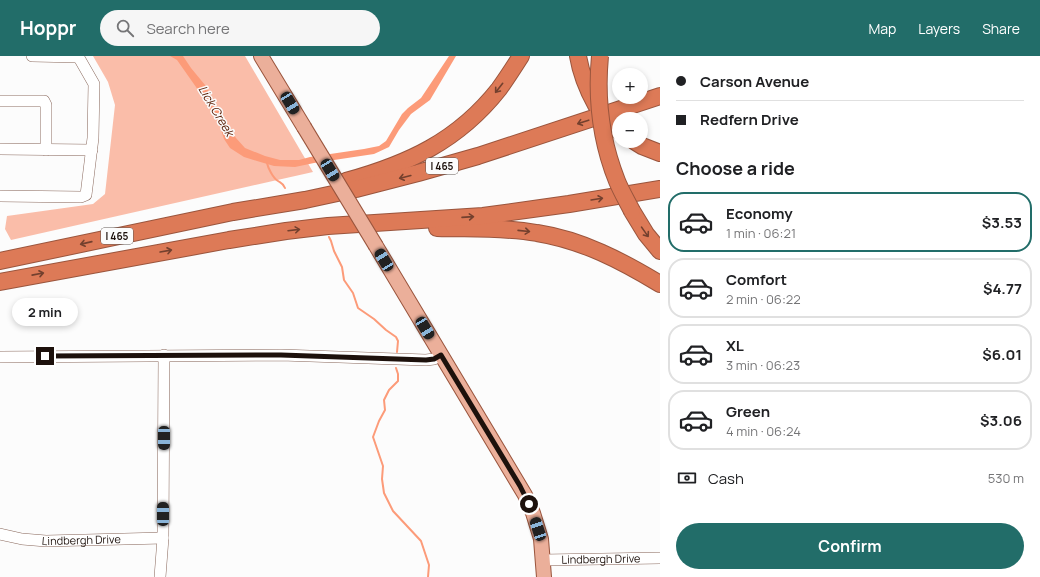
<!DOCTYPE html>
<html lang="en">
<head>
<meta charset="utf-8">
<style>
	:root { --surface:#fff; --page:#f6f6f6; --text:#202124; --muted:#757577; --line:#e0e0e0; --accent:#226d69 }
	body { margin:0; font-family:Manrope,sans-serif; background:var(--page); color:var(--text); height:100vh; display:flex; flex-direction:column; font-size:15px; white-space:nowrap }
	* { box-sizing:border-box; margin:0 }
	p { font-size:13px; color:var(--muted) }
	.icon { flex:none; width:22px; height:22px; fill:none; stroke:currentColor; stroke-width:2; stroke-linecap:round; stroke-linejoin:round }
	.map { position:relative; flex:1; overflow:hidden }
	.drawer { display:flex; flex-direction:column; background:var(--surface); width:380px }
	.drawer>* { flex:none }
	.hud { display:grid; align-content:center; height:88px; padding:0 16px; background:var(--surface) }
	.controls { position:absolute; left:612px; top:12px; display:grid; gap:8px }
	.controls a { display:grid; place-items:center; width:36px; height:36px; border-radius:50%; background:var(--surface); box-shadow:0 2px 6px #0003; font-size:20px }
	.end { position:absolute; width:18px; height:18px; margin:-9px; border:5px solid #1d110c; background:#fff; box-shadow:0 0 0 2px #fff }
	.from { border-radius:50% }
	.bubble { position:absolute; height:28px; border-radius:14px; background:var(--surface); box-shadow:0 2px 6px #0003; font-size:13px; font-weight:700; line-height:28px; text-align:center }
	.car { position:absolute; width:12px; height:24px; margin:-12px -6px; border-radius:5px; box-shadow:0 0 3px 1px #0007; background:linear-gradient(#222 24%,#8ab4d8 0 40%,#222 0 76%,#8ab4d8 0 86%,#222 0) }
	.hud b { display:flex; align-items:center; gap:14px; height:38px; font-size:15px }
	.hud b+b { border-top:1px solid var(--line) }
	.hud i { width:10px; height:10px; background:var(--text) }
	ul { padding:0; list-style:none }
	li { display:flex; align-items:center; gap:12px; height:60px; margin:0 8px 6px; padding:0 8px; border:2px solid var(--line); border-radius:16px }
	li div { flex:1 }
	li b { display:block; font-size:15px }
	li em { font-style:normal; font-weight:700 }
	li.active { border-color:var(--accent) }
	li>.icon { width:36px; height:36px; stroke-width:1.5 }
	h2 { padding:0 16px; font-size:18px; line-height:48px }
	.pay { display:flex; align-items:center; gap:10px; height:44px; padding:0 16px; font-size:15px }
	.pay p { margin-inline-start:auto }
	.primary-button { display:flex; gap:8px; margin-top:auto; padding:8px 16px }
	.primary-button a { flex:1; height:46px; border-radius:24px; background:var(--accent); color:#fff; font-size:16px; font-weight:700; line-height:46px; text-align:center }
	header { display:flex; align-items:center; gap:24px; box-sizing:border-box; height:56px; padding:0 20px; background:var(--accent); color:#fff }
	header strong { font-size:19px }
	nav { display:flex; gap:22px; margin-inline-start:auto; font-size:14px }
	.search { width:280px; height:36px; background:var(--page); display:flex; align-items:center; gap:10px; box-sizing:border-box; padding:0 14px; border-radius:22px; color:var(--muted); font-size:15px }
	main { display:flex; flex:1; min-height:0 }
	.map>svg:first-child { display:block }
	.forest { fill:#fabda9 }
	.water { fill:#fc9b79 }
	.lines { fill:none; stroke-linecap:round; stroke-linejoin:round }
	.stream { stroke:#fc9b79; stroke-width:2 }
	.minor-casing { stroke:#89685c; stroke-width:12 }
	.major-casing { stroke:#9a553d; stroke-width:16 }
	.highway-casing { stroke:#9a553d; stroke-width:18 }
	.minor { stroke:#fff; stroke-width:11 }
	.major { stroke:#ebaf9a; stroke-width:14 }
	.highway { stroke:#dd7a57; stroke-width:16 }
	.major-bridge-casing { stroke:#9a553d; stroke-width:16; stroke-linecap:butt }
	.highway-bridge-casing { stroke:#9a553d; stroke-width:18; stroke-linecap:butt }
	.major-bridge { stroke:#ebaf9a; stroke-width:14 }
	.highway-bridge { stroke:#dd7a57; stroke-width:16 }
	.oneway { stroke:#73402e }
	.route { stroke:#1d110c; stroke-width:5 }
	.labels { text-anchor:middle; stroke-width:3; stroke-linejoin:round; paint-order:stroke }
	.shield { fill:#fcfcfc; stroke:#605854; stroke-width:1 }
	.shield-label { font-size:10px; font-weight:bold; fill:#1d110c }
	.street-label { font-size:11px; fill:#1d110c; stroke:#fcfcfc }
	.water-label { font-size:12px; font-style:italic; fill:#571c04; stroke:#fcfcfc }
</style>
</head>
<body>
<header>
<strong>Hoppr</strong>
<div class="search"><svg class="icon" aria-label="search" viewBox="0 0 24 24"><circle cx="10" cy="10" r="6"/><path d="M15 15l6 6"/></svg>Search here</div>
<nav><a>Map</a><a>Layers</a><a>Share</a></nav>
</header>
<main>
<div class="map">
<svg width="660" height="521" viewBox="0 0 660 521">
	<rect width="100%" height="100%" fill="#fcfcfc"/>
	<!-- forest -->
	<polygon class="forest" points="93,0 245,0 313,116 11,184 5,173 7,160 93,148 105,138 115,49 108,26"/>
	<!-- water -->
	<polygon class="water" points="170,0 183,0 191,12 205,29 236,82 245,92 265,100 280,104 299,104 310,101 364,93 379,90 386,85 402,58 408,52 421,42 449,0 456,0 430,44 411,58 399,74 389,91 374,98 314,107 295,111 274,110 257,105 244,101 230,92 224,83 219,68 196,31 177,4"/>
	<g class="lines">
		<!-- stream -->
		<g class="stream">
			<path d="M267,107c1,5 6,15 11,18 3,2 5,2 7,7"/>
			<polyline points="329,181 331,185 334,195 342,211 344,224 353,237 358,252 374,263 386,274 396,281 398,285 397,296"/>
			<polyline points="396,312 398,318 398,325 389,334 384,344 385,354 379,365 373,381 383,410 382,423 384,437 393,455 421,485 429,509 428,521"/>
		</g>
		<defs>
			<g id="minor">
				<polyline points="32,0 78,1"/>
				<polyline points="0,45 44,45 46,49 46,94"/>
				<polyline points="0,93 92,94"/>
				<polyline points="0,140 81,141 86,139 93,82 94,28 78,0"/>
				<polyline points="0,301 281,299 426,304 434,303 441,299"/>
				<path id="s1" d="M0,478l22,5 24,2 117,-3"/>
				<path id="s2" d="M543,504l117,-2"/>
				<polyline points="160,521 163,482 164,299"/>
			</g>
			<g id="major">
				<polyline points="261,0 304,71"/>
				<polyline points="376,190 525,439 533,457 541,483 544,521"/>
			</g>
			<g id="highway">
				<path d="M578,0c3,18 9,33 18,49"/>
				<polyline points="611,68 619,75"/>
				<polyline points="634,85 642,90 660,97"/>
				<path d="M346,125c62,-17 112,-40 153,-92 8,-11 15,-22 22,-33"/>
				<polyline points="632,155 646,178 660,195"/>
				<path d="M437,172c33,1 67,-1 100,5 45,7 85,28 123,51"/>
				<polyline points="0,205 233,156 305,144 356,133 418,117 478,100 660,40"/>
				<polyline points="0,226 229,184 286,175 328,170 483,160 569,148 660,133"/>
			</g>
		</defs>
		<!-- minor casing -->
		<use href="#minor" class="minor-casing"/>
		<!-- major casing -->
		<use href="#major" class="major-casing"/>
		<!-- highway casing -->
		<use href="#highway" class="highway-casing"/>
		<!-- minor -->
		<use href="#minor" class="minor"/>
		<!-- major -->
		<use href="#major" class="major"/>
		<!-- highway -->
		<use href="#highway" class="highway"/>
		<defs>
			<polyline id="major-bridge" points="304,71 376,190"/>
			<path id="highway-bridge" d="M600,0c-4,42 1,85 17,125 4,10 10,20 15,30"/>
		</defs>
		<!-- major-bridge casing -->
		<use href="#major-bridge" class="major-bridge-casing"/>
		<!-- highway-bridge casing -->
		<use href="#highway-bridge" class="highway-bridge-casing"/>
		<!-- major-bridge -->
		<use href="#major-bridge" class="major-bridge"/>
		<!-- highway-bridge -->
		<use href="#highway-bridge" class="highway-bridge"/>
	</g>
	<!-- one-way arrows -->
	<defs><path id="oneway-shaft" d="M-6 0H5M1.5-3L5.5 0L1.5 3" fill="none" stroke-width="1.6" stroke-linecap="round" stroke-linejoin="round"/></defs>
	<g class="oneway">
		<use href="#oneway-shaft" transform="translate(499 32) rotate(128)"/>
		<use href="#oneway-shaft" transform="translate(583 66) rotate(162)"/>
		<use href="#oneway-shaft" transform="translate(405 121) rotate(166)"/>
		<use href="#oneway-shaft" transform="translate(597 143) rotate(-9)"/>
		<use href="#oneway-shaft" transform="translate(468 161) rotate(-4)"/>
		<use href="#oneway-shaft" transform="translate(294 174) rotate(-7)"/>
		<use href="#oneway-shaft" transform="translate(524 175) rotate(6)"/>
		<use href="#oneway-shaft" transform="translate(645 176) rotate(55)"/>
		<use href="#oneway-shaft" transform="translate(86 187) rotate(167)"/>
		<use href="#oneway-shaft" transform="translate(166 195) rotate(-10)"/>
		<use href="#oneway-shaft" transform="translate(38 218) rotate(-11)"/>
	</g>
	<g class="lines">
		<!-- route -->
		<polyline class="route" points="45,300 281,299 426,304 434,303 441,299 520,430 529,448"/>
	</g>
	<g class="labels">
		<!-- shield labels -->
		<g class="shield">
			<rect x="426" y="102" width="32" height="16" rx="3"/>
			<rect x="101" y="172" width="32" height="16" rx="3"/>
		</g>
		<g class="shield-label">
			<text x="442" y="114">I 465</text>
			<text x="117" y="184">I 465</text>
		</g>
		<!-- street labels -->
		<g class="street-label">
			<text dy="4" stroke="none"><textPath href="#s1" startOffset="82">Lindbergh Drive</textPath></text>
			<text dy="4" stroke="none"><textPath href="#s2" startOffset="58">Lindbergh Drive</textPath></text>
		</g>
		<!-- water labels -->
		<g class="water-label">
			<text transform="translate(216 55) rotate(59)" y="4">Lick Creek</text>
		</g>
	</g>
</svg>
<div class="controls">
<a>+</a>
<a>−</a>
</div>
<i class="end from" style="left:529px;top:448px"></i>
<i class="end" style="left:45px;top:300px"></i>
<div class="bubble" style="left:12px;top:242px;width:66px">2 min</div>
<i class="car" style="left:290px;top:47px;rotate:149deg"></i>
<i class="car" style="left:330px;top:114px;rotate:149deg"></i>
<i class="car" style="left:384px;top:204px;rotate:329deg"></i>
<i class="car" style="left:425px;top:272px;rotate:149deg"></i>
<i class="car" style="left:164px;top:382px;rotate:180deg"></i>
<i class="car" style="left:163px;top:458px;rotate:0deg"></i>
<i class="car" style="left:538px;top:473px;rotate:342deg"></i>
</div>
<section class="drawer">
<div class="hud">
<b><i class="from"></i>Carson Avenue</b>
<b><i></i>Redfern Drive</b>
</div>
<h2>Choose a ride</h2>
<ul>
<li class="active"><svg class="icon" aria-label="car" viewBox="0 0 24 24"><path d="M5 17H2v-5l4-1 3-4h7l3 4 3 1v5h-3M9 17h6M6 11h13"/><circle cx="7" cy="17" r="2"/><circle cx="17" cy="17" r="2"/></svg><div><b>Economy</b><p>1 min · 06:21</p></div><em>$3.53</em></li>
<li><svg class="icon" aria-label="car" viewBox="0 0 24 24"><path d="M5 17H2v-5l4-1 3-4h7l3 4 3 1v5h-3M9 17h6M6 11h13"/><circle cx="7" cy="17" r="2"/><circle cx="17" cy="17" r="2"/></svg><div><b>Comfort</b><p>2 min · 06:22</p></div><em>$4.77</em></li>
<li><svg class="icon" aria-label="car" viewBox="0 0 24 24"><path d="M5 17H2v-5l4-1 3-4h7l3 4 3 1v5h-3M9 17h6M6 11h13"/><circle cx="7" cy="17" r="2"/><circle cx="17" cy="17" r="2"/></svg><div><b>XL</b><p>3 min · 06:23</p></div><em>$6.01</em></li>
<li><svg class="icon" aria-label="car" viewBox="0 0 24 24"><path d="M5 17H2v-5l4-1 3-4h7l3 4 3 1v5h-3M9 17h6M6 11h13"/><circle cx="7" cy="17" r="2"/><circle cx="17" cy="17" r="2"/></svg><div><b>Green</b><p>4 min · 06:24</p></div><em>$3.06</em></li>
</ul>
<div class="pay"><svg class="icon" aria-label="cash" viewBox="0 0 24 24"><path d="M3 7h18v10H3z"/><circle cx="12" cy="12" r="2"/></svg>Cash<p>530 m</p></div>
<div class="primary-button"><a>Confirm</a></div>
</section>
</main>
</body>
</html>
